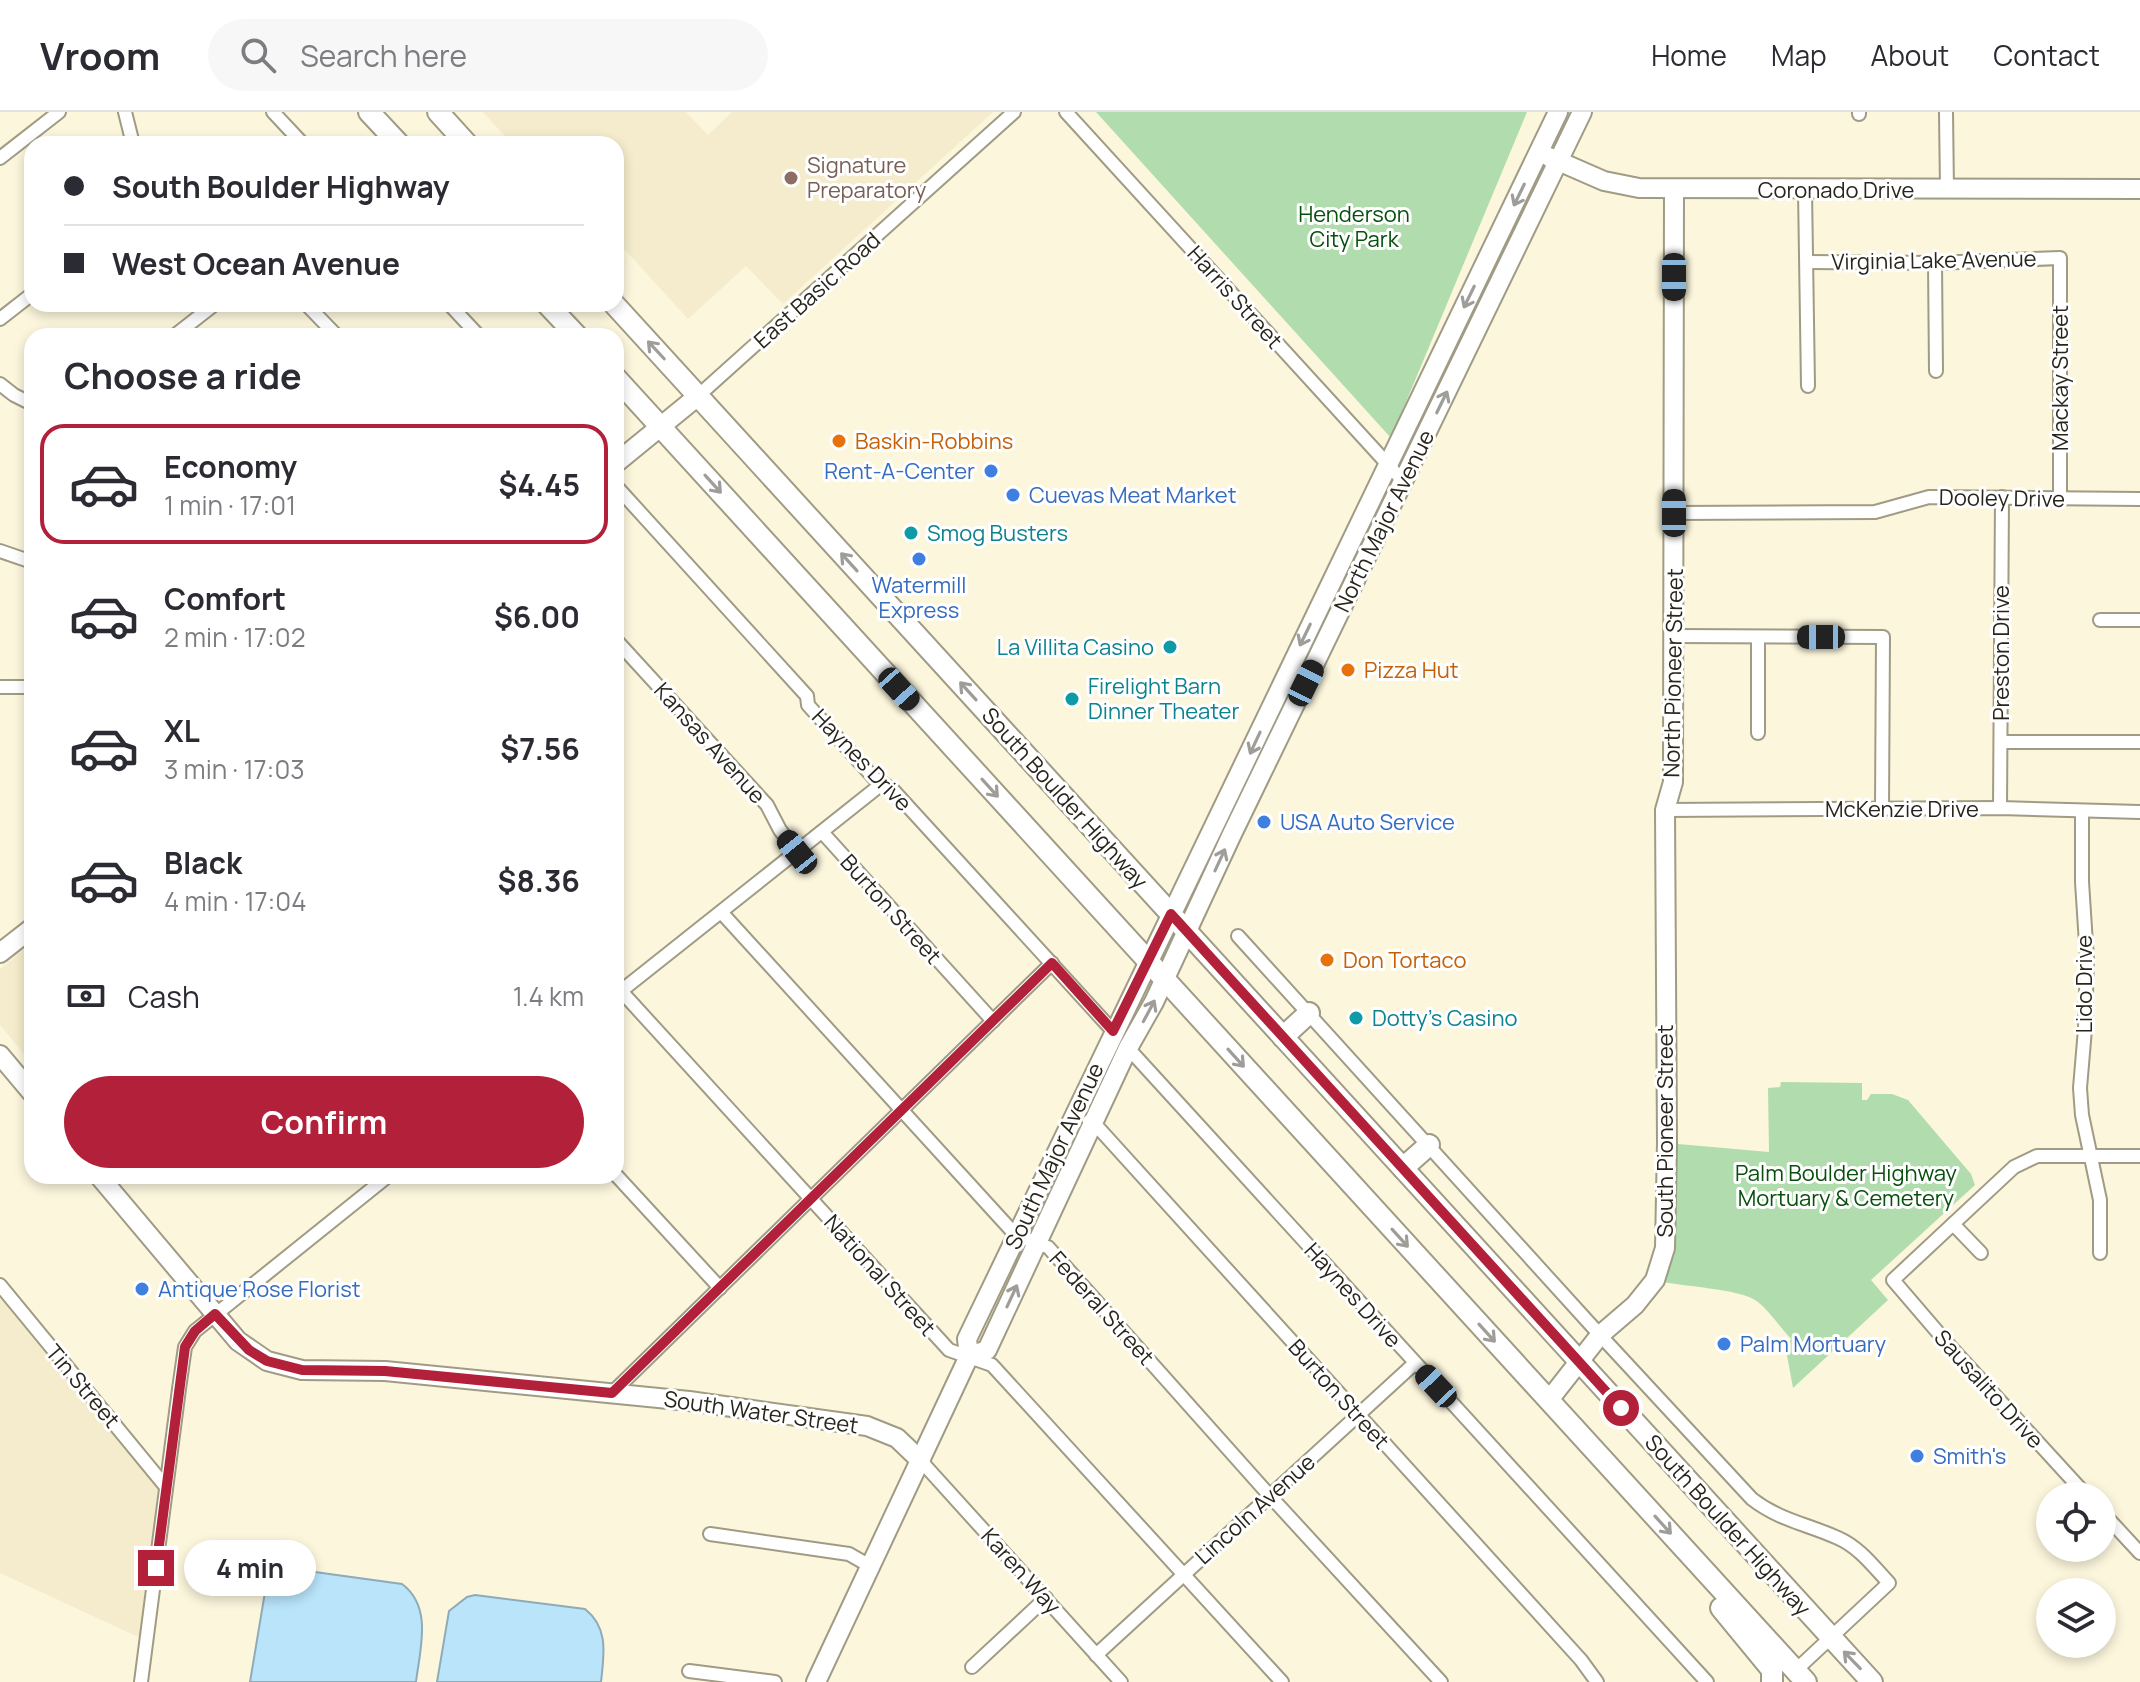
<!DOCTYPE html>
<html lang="en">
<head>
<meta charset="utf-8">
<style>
	:root { --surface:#fff; --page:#f7f7f7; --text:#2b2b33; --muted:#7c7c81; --line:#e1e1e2; --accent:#b22039 }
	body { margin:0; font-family:Manrope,sans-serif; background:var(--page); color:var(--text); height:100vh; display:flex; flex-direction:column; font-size:30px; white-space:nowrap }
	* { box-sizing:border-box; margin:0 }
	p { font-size:26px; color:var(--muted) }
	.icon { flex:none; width:44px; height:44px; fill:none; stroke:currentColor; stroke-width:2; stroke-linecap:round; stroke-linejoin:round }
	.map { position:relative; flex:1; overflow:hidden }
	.sheet { position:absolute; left:24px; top:216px; width:600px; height:856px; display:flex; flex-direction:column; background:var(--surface); border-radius:24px; box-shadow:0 4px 12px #0003 }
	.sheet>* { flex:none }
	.hud { position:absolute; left:24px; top:24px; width:600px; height:176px; border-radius:24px; box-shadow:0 4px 12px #0003; display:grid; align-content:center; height:176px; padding:0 40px; background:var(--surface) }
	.fabs { position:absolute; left:2036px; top:1370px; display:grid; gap:16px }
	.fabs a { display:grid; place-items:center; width:80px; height:80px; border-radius:50%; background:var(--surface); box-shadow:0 4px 12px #0003; font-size:40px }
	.end { position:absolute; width:36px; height:36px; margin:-18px; border:10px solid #b22039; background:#fff; box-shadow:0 0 0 4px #fff }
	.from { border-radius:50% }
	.bubble { position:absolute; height:56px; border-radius:28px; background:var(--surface); box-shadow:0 4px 12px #0003; font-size:26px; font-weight:700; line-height:56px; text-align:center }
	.car { position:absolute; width:24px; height:48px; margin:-24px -12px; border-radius:10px; box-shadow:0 0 6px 2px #0007; background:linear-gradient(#222 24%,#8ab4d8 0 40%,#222 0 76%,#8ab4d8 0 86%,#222 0) }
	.hud b { display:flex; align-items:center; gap:28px; height:76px; font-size:30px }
	.hud b+b { border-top:2px solid var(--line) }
	.hud i { width:20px; height:20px; background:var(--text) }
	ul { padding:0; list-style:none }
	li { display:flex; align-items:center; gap:24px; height:120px; margin:0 16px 12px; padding:0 24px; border:4px solid transparent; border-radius:24px }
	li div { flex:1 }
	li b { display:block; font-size:30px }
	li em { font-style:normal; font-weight:700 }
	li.on { border-color:var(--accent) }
	li>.icon { width:72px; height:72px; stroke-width:1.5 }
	h2 { padding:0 40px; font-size:36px; line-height:96px }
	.pay { display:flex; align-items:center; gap:20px; height:88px; padding:0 40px; font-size:30px }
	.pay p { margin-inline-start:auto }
	.button { display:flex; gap:16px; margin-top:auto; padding:16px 40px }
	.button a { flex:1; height:92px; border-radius:48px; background:var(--accent); color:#fff; font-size:32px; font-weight:700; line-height:92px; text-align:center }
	header { display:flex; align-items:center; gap:48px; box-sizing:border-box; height:112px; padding:0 40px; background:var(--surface); border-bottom:2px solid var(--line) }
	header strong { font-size:38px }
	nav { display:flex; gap:44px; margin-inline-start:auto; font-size:28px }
	.search { width:560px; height:72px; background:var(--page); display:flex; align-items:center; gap:20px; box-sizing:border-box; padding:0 28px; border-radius:44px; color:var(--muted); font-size:30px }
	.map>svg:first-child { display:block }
	.built { fill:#f4eccc }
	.green { fill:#b1ddae }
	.water { fill:#b9e4fa; stroke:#8eabb7; stroke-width:2 }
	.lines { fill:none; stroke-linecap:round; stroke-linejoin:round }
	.street-casing { stroke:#a09b84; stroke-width:16 }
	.secondary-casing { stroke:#a09b84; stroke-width:22 }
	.primary-casing { stroke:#a09b84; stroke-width:24 }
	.street { stroke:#fff; stroke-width:12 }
	.secondary { stroke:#fff; stroke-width:18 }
	.primary { stroke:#fff; stroke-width:20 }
	.oneway { stroke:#9e9d99 }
	.route { stroke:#b22039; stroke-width:10 }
	.education-dot { fill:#8d6e63; stroke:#fff; stroke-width:3 }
	.food-dot { fill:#e8710a; stroke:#fff; stroke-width:3 }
	.shop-dot { fill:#3f7fe0; stroke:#fff; stroke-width:3 }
	.culture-dot { fill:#0f9aa8; stroke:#fff; stroke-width:3 }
	.labels { text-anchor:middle; stroke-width:6; stroke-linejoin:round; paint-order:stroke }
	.education-label { font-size:22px; fill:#785e54; stroke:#fff; text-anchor:start }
	.street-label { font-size:22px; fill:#28261c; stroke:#fff }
	.park-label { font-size:22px; fill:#06500c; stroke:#fff }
	.food-label { font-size:22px; fill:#c56008; stroke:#fff; text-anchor:start }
	.shop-label { font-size:22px; fill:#366cbe; stroke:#fff; text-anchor:start }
	.culture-label { font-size:22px; fill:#0d838f; stroke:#fff; text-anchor:start }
</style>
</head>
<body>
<header>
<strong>Vroom</strong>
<div class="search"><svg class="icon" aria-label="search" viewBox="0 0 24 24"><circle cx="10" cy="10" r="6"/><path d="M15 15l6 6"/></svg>Search here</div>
<nav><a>Home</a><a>Map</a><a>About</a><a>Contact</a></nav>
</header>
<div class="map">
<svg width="2140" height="1570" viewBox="0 0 2140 1570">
	<rect width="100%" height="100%" fill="#fcf6dd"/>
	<!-- built -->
	<g class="built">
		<polygon points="483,0 686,0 708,23 732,0 993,0 783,192 746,154 688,207 616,128 616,32 512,32"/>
		<polygon points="32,831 32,952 0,913 0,857"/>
		<polygon points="0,1173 166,1375 147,1529 0,1461"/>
	</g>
	<!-- green -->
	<g class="green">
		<polygon points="1096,0 1527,0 1391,326"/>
		<path d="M1781,970l81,1v17h5l4,-6h21l16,6 63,74 4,11 -104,95 17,20 -95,88 -7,-38 5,-11c-11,-12 -21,-27 -33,-37 -17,-14 -78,-15 -103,-22l12,-137 102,9 -1,-64 12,-1z"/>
	</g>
	<!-- water -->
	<g class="water">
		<path d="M293,1457l109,15c31,23 18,65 14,98h-166l16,-96 19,-15z"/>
		<path d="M475,1483l110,14c24,19 19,45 16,73h-164l12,-71 18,-14z"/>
	</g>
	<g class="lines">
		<defs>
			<g id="street">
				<polyline points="125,0 133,32"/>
				<polyline points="273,0 303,32"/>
				<polyline points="1066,0 1403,369"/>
				<polyline points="1859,0 1859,2"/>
				<polyline points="1946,0 1947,78"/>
				<polyline points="0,46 59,0"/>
				<polyline points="1805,78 1808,274"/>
				<polyline points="1807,150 1935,151 2060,146 2060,387"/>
				<polyline points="1935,151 1936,259"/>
				<polyline points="306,192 337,224"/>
				<polyline points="449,192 479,224"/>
				<polyline points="0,207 32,182"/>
				<polyline points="174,224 215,192"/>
				<polyline points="0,272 14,283 32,292"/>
				<polyline points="698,284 1014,0"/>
				<polyline points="616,374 807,584 808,593 873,665 893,678 1113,919"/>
				<polyline points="1674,401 1875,400 1929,385 2140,387"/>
				<polyline points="0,439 32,450"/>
				<polyline points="2100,508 2140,508"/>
				<polyline points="1674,524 1883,525 1882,697"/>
				<polyline points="616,528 767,693 780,718 797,740"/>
				<polyline points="0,575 32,575"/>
				<polyline points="1758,621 1758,525"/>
				<polyline points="2001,630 2140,630"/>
				<polyline points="2000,696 2002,385"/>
				<polyline points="1665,698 2000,696 2140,700"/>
				<polyline points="2082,700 2082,770 2087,847 2085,917 2080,976 2082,1003 2100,1088 2100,1141"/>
				<polyline points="822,720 993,909"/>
				<polyline points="721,800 1012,1119 1036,1132 1048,1135 1270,1384 1441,1570"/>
				<path d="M1238,824l362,399 152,164c27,21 55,25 86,39 21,9 36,29 51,45l-93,87"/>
				<polyline points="621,879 949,1238 992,1253 1282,1570"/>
				<polyline points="616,883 883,671"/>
				<polyline points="1128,936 1707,1570"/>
				<polyline points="1089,1009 1094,1011 1581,1548 1597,1570"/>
				<polyline points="616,1063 720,1176"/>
				<polyline points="1953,1112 1981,1141"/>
				<polyline points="0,1173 166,1375"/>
				<polyline points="612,1281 1052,851"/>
				<polyline points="921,1349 1121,1570"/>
				<polyline points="2087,1384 1947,1231 1893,1168 2014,1055 2037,1044 2140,1044"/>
				<polyline points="2102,1400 2140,1441"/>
				<polyline points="710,1422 849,1442 870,1454"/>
				<polyline points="1096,1543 1415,1251"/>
				<polyline points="972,1555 1046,1486"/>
				<polyline points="689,1559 775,1570"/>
				<polyline points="141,1570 179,1277 185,1235 195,1219 388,1064"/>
			</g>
			<g id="secondary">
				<polyline points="1549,45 1604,69 1639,76 2140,77"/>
				<polyline points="616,351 698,284"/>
				<polyline points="0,841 32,816"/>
				<polyline points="0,943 32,981"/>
				<polyline points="99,1064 238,1229 267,1249 302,1258 385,1259 689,1289 867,1314 897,1326 921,1349"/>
				<polyline points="969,1244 987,1238 1128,936 1154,890 1232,722 1582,0"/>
				<polyline points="1549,1288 1600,1223 1635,1193 1655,1168 1665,1136 1667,1031 1665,698 1673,670 1674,77"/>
				<polyline points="816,1570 969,1244 967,1227 1558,0"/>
			</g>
			<g id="primary">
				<polyline points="369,0 399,32"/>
				<polyline points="438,0 467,32"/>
				<polyline points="547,192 577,224"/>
				<polyline points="614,192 1872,1570"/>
				<polyline points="616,266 1806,1570"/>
				<polyline points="1283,925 1309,901"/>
				<polyline points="1403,1056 1429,1033"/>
				<polyline points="1721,1496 1772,1558 1772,1570"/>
			</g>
		</defs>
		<!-- street casing -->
		<use href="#street" class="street-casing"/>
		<!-- secondary casing -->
		<use href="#secondary" class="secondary-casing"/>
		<!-- primary casing -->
		<use href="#primary" class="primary-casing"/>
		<!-- street -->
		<use href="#street" class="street"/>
		<!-- secondary -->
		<use href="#secondary" class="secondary"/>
		<!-- primary -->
		<use href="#primary" class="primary"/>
	</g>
	<!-- one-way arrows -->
	<defs><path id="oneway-shaft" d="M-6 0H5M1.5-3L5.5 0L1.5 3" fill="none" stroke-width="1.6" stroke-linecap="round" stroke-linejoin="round" transform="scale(2)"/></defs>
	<g class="oneway">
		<use href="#oneway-shaft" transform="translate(1519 83) rotate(116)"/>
		<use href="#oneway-shaft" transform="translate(1469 185) rotate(116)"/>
		<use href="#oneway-shaft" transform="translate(656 238) rotate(-133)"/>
		<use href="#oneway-shaft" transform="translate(1442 290) rotate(-64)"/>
		<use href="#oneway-shaft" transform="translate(713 372) rotate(48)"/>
		<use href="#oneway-shaft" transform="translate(849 450) rotate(-132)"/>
		<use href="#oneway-shaft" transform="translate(1305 523) rotate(116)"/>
		<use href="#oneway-shaft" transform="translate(968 579) rotate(-132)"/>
		<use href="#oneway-shaft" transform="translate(1255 631) rotate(115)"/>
		<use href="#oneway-shaft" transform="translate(990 676) rotate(48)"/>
		<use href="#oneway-shaft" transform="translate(1220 748) rotate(-65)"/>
		<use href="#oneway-shaft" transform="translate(1149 899) rotate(-62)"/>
		<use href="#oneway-shaft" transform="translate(1236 946) rotate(48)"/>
		<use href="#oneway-shaft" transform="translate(1400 1126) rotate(48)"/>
		<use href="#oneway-shaft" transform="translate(1012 1184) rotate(-65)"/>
		<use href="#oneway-shaft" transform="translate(1487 1221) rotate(48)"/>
		<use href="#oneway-shaft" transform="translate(1663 1413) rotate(48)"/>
		<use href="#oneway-shaft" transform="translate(1852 1548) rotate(-134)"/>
	</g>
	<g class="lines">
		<!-- route -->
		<polyline class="route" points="156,1456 185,1235 195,1219 215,1202 249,1238 267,1249 302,1258 385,1259 612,1281 1052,851 1113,919 1171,802 1621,1296"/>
	</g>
	<!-- markers -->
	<circle class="education-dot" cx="791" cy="66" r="8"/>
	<g class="food-dot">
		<circle cx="839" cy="329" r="8"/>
		<circle cx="1348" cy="558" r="8"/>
		<circle cx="1327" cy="848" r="8"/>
	</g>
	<g class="shop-dot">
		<circle cx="991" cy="359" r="8"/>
		<circle cx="1013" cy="383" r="8"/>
		<circle cx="919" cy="447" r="8"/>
		<circle cx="1264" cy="710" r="8"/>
		<circle cx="142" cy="1177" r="8"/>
		<circle cx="1724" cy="1232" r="8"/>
		<circle cx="1917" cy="1344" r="8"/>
	</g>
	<g class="culture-dot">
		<circle cx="911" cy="421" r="8"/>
		<circle cx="1170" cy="535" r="8"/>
		<circle cx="1072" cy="587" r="8"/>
		<circle cx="1356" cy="906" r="8"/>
	</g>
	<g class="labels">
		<!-- education labels -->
		<g class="education-label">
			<text x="807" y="61">Signature<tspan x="807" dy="25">Preparatory</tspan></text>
		</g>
		<!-- street labels -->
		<g class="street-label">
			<text x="1836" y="86">Coronado Drive</text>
			<text transform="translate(1934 148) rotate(-1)" y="8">Virginia Lake Avenue</text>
			<text transform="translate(817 178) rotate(-42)" y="8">East Basic Road</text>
			<text transform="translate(1235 185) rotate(48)" y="8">Harris Street</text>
			<text transform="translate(2060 266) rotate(-90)" y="8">Mackay Street</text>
			<text transform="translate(2002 386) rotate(1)" y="8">Dooley Drive</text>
			<text transform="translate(1384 409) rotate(-64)" y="8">North Major Avenue</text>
			<text transform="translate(2001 541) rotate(-90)" y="8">Preston Drive</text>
			<text transform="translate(1673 561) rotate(-89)" y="8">North Pioneer Street</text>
			<text transform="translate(710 631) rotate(48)" y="8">Kansas Avenue</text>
			<text transform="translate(862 648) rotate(46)" y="8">Haynes Drive</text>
			<text transform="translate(1065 686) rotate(48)" y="8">South Boulder Highway</text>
			<text x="1902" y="705">McKenzie Drive</text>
			<text transform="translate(891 797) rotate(48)" y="8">Burton Street</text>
			<text transform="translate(2084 872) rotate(-90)" y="8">Lido Drive</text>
			<text transform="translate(1665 1019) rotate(-90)" y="8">South Pioneer Street</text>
			<text transform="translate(1054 1044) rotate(-65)" y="8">South Major Avenue</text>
			<text transform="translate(880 1163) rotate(48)" y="8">National Street</text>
			<text transform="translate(1353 1183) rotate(48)" y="8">Haynes Drive</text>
			<text transform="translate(1102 1196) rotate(48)" y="8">Federal Street</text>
			<text transform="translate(83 1274) rotate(50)" y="8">Tin Street</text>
			<text transform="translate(1989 1277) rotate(48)" y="8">Sausalito Drive</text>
			<text transform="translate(1339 1282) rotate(48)" y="8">Burton Street</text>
			<text transform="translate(761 1300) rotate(8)" y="8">South Water Street</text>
			<text transform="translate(1255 1397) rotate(-42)" y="8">Lincoln Avenue</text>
			<text transform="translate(1728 1413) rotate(48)" y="8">South Boulder Highway</text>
			<text transform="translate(1021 1459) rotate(48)" y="8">Karen Way</text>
		</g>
		<!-- park labels -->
		<g class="park-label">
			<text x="1354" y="110">Henderson<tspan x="1354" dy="25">City Park</tspan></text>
			<text x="1846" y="1069">Palm Boulder Highway<tspan x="1846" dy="25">Mortuary &amp; Cemetery</tspan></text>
		</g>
		<!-- food labels -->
		<g class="food-label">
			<text x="855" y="337">Baskin-Robbins</text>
			<text x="1364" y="566">Pizza Hut</text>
			<text x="1343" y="856">Don Tortaco</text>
		</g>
		<!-- shop labels -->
		<g class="shop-label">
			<text x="975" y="367" text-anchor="end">Rent-A-Center</text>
			<text x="1029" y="391">Cuevas Meat Market</text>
			<text x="919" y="481" text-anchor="middle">Watermill<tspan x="919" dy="25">Express</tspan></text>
			<text x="1280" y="718">USA Auto Service</text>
			<text x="158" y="1185">Antique Rose Florist</text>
			<text x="1740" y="1240">Palm Mortuary</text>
			<text x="1933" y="1352">Smith's</text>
		</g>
		<!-- culture labels -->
		<g class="culture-label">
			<text x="927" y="429">Smog Busters</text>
			<text x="1154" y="543" text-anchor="end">La Villita Casino</text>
			<text x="1088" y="582">Firelight Barn<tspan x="1088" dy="25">Dinner Theater</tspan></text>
			<text x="1372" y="914">Dotty's Casino</text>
		</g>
	</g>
</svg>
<div class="fabs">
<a><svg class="icon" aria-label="locate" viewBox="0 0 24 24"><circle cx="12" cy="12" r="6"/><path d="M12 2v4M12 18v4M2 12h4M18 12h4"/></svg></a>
<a><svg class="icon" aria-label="layers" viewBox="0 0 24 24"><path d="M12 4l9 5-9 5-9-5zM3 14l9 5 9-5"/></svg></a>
</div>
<i class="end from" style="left:1621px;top:1296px"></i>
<i class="end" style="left:156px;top:1456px"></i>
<div class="bubble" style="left:184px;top:1428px;width:132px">4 min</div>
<i class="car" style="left:1674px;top:165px;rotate:180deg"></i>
<i class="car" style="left:1674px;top:401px;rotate:0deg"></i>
<i class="car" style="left:1821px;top:525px;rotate:270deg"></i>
<i class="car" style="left:1306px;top:571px;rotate:26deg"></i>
<i class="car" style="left:899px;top:577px;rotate:138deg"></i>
<i class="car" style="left:797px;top:740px;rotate:321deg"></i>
<i class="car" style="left:1436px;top:1274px;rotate:317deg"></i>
<div class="hud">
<b><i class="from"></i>South Boulder Highway</b>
<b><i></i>West Ocean Avenue</b>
</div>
<section class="sheet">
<h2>Choose a ride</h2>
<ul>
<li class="on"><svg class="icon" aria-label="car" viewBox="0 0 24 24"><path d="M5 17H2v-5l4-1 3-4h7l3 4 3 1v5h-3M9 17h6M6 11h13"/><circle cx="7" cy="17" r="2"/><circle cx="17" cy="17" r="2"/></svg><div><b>Economy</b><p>1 min · 17:01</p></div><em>$4.45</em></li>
<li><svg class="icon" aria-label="car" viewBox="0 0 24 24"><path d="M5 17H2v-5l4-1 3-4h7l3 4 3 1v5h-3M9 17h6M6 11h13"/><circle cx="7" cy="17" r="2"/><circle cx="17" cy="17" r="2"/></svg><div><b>Comfort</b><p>2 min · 17:02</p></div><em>$6.00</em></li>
<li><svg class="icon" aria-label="car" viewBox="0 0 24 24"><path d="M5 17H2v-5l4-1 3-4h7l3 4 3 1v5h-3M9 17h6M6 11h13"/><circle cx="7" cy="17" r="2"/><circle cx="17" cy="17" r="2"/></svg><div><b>XL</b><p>3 min · 17:03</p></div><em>$7.56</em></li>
<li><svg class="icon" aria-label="car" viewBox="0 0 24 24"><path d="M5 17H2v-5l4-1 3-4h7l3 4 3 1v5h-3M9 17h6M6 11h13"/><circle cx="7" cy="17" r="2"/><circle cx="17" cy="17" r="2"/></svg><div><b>Black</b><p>4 min · 17:04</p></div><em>$8.36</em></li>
</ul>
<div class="pay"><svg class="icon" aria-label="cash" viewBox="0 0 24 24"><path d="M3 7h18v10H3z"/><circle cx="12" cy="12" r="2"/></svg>Cash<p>1.4 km</p></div>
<div class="button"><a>Confirm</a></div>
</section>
</div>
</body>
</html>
